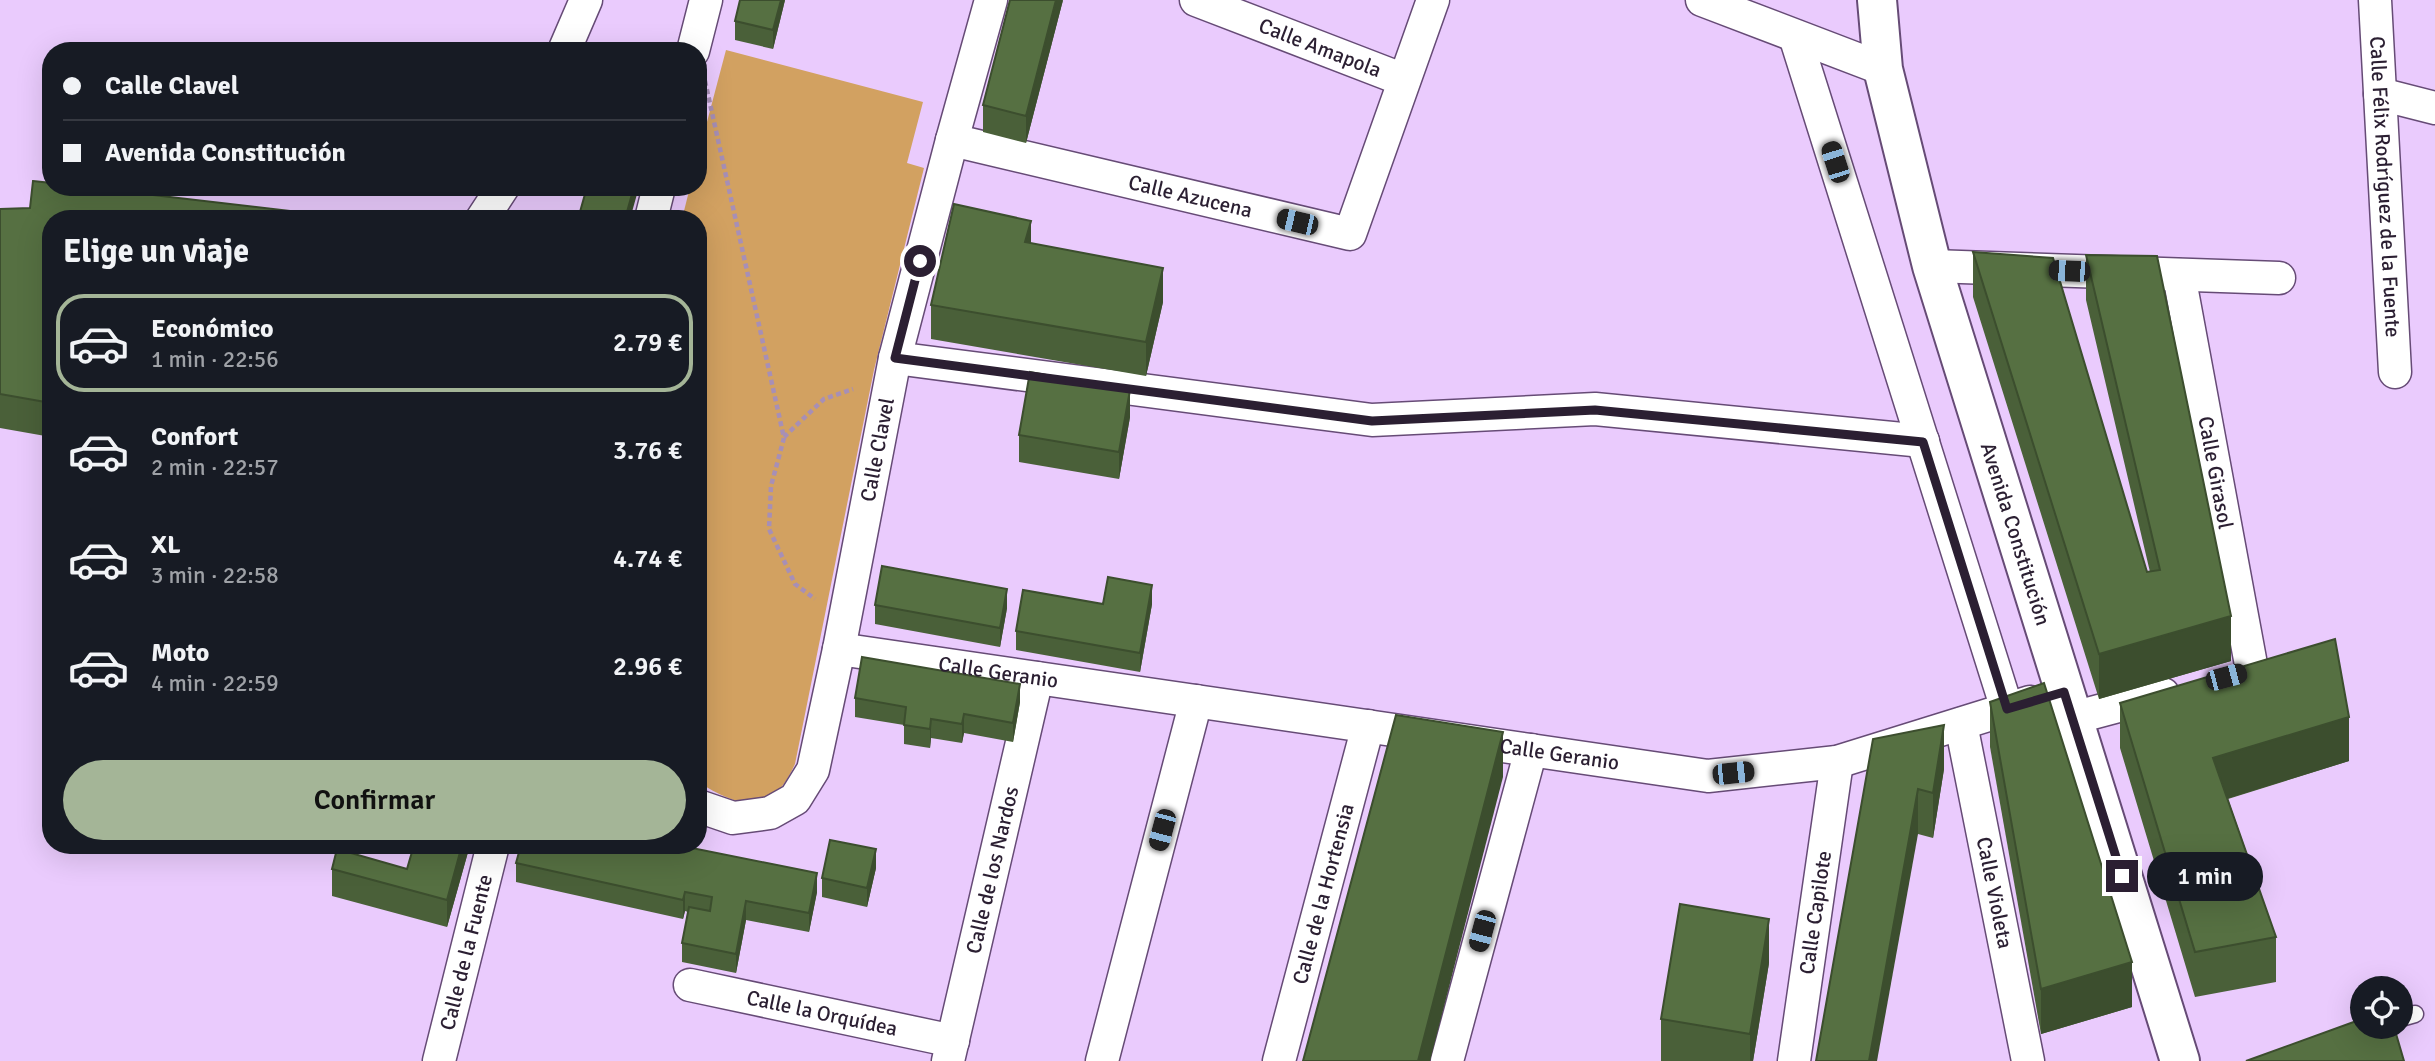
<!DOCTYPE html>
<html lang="es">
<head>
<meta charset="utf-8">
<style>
	:root { --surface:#171b24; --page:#242831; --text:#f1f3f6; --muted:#9ea1a6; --line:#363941; --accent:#a4b597 }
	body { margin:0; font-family:Signika,sans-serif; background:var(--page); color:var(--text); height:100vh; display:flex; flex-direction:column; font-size:26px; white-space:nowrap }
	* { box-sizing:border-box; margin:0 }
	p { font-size:23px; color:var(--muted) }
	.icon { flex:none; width:38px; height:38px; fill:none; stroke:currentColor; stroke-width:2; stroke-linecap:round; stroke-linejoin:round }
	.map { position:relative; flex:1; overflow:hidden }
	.details { position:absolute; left:42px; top:210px; width:665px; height:644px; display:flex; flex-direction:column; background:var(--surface); border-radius:28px; box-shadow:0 7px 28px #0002 }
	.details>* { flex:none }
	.hud { position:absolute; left:42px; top:42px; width:665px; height:154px; border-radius:28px; box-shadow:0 7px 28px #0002; display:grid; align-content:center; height:154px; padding:0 21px; background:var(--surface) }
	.controls { position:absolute; left:2350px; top:976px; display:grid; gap:14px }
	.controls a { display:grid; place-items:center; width:63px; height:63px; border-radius:50%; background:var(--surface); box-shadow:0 7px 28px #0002; font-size:35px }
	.end { position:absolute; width:32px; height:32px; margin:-16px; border:9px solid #2b1f32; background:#fff; box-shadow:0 0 0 4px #fff }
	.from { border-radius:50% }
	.bubble { position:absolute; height:49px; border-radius:24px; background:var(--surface); box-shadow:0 7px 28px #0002; font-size:23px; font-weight:600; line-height:49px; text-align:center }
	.car { position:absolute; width:21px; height:42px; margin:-21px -10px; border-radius:9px; box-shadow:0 0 5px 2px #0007; background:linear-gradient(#222 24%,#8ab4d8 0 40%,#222 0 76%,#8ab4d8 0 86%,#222 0) }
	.hud b { display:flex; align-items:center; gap:24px; height:66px; font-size:26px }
	.hud b+b { border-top:2px solid var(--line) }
	.hud i { width:18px; height:18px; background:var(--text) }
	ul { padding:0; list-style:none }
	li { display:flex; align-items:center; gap:21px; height:98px; margin:0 14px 10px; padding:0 7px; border:4px solid transparent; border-radius:28px }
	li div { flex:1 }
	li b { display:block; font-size:26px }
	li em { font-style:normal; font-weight:600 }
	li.on { border-color:var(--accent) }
	li>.icon { width:63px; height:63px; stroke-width:1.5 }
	h2 { padding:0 21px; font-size:32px; line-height:84px }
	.cta { display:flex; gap:14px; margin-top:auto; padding:14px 21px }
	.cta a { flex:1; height:80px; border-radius:42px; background:var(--accent); color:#111; font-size:28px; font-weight:600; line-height:80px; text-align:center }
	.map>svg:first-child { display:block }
	.green { fill:#d2a161 }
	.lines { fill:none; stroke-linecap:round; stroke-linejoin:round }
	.service-casing { stroke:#664b76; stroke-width:19 }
	.minor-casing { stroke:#664b76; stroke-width:35 }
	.tertiary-casing { stroke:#664b76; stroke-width:42 }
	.path { stroke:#a78fb6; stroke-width:4.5; stroke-dasharray:5 3.5; stroke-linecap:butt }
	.service { stroke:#fff; stroke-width:16 }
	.minor { stroke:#fff; stroke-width:32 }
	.tertiary { stroke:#fff; stroke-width:38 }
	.wall { fill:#4a6039 }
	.shaded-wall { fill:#3c4e2e }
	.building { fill:#567042; stroke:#3c4e2e; stroke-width:2 }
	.route { stroke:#2b1f32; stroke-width:9 }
	.labels { text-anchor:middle; stroke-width:7; stroke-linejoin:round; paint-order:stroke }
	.street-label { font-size:21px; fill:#2b1f32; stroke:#eacbfd }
</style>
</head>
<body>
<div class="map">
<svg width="2435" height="1061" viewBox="0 0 2435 1061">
	<rect width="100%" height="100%" fill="#eacbfd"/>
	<!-- green -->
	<path class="green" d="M726,50l197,52 -16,61 17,5 -50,202 -79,394c-24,53 -53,45 -97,18v-563h-16l8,-32h8v-31z"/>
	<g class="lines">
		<defs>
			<polyline id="service" points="2401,1018 2415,1014"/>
			<g id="minor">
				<path id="s1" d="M1196,0l208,80"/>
				<polyline points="1702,0 1883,69"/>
				<path id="s2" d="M2375,0l20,372"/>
				<polyline points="1795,36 2007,709"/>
				<polyline points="564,51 586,0"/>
				<polyline points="693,51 706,0"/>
				<polyline points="2380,94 2435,108"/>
				<path id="s3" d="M952,140l398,94 83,-234"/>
				<polyline points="482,219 503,187"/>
				<polyline points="651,219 659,187"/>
				<polyline points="1932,266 2279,278"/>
				<path id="s4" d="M2179,275l73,395"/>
				<polyline points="895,358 1372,420 1595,409 1923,441"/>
				<path id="s5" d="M839,649l869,127 129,-14 193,-60"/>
				<polyline points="2073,718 2163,694"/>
				<path id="s6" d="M1961,724l67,337"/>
				<path id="s7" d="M698,806l35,12 37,-5 25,-14 18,-29 26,-121 56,-291 57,-218 39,-140"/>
				<path id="s8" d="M690,985l263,56"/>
				<path id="s9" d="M439,1061l54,-216"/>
				<path id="s10" d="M948,1061l89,-383"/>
				<polyline points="1102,1061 1196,701"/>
				<path id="s11" d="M1279,1061l89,-335"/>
				<polyline points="1447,1061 1531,750"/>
				<path id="s12" d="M1794,1061l43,-299"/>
			</g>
			<g id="tertiary">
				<path id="s13" d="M1877,0l6,69 49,197 248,795"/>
			</g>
		</defs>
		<!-- service casing -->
		<use href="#service" class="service-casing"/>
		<!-- minor casing -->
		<use href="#minor" class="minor-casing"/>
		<!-- tertiary casing -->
		<use href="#tertiary" class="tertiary-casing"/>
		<!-- path -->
		<g class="path">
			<polyline points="705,81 784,438 771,486 769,529 795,584 815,599"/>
			<polyline points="784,437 824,399 853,389"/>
		</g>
		<!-- service -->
		<use href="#service" class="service"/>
		<!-- minor -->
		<use href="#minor" class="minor"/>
		<!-- tertiary -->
		<use href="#tertiary" class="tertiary"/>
	</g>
	<!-- wall -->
	<g class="wall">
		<polygon points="785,0 773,49 735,40 735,21"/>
		<polygon points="1063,0 1026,143 983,132 983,105"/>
		<polygon points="0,209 51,219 51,437 0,428"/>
		<polygon points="1031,243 1163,302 1146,376 931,339 931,305"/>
		<polygon points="1973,252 2147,572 2150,572 2086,300 2086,255 2231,661 2099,699 1973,297"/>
		<polygon points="1130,417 1119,479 1019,462 1019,435"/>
		<polygon points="1103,604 1152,604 1140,672 1016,650 1016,631"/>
		<polygon points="875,605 1007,608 1000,647 875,624"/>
		<polygon points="855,698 1020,702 1013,742 964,733 962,743 931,738 930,748 904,744 904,725 855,717"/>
		<polygon points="1990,702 2132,1007 2041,1034 1990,747"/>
		<polygon points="2120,703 2349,761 2228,799 2276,937 2276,982 2195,997 2120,748"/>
		<polygon points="1873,739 1944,769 1933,838 1918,834"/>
		<polygon points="470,845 447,927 332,896 332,869 407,869"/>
		<polygon points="516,863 817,892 809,932 746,920 736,973 682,962 682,943 688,912 685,911 683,919 516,882"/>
		<polygon points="876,868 867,907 822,897 822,878"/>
		<polygon points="1769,963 1753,1061 1661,1061 1661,1019"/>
	</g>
	<!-- shaded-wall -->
	<g class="shaded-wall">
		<polygon points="781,0 785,0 773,49 773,30"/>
		<polygon points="1056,0 1063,0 1026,143 1026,116"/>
		<polygon points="634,187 639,187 630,219 625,219"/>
		<polygon points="1031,221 1031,255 1025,242"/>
		<polygon points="1163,268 1163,302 1146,376 1146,342"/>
		<polygon points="1130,390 1130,417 1119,479 1119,452"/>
		<polygon points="1152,585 1152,604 1140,672 1140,653"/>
		<polygon points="1007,589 1007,608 1000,647 1000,628"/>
		<polygon points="2231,616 2231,661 2099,699 2099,654"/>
		<polygon points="1020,684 1020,702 1013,742 1013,723"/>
		<polygon points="964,714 964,733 962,743 962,724"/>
		<polygon points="2349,717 2349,761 2213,803 2213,758"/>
		<polygon points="931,719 931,738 930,748 930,729"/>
		<polygon points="1944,725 1944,769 1933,838 1933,793"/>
		<polygon points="1503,732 1503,777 1430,1061 1418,1061"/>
		<polygon points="1918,789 1918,834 1877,1061 1869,1061"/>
		<polygon points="462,845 470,845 447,927 447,900"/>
		<polygon points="876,849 876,868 867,907 867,888"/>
		<polygon points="817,873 817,892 809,932 809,913"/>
		<polygon points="685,892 685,911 683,919 683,900"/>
		<polygon points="746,901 746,920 736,973 736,954"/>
		<polygon points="1769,919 1769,963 1753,1061 1750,1061 1750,1034"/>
		<polygon points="2132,962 2132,1007 2041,1034 2041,989"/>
	</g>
	<!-- building -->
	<g class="building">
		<polygon points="740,0 781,0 773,30 735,21"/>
		<polygon points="1010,0 1056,0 1026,116 983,105"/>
		<polygon points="33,181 51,183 51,187 84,187 358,219 51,219 51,403 0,394 0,209 30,208"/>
		<polygon points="587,187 634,187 625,219 578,219"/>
		<polygon points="954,204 1031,221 1025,242 1163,268 1146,342 931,305"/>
		<polygon points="1973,252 2053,258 2147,572 2160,570 2086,255 2157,256 2231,616 2099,654"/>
		<polygon points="1030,372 1130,390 1119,452 1019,435"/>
		<polygon points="882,566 1007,589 1000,628 875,605"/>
		<polygon points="1108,577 1152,585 1140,653 1016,631 1023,590 1103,604"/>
		<polygon points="2335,639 2349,717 2213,758 2276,937 2195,952 2120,703"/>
		<polygon points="862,657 1020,684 1013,723 964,714 962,724 931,719 930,729 904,725 906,707 855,698"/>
		<polygon points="2044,683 2132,962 2041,989 1990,702"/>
		<polygon points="1396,715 1503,732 1418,1061 1303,1061"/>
		<polygon points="1944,725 1933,793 1918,789 1869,1061 1816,1061 1873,739"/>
		<polygon points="830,840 876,849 867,888 822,878"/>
		<polygon points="414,845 462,845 447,900 332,869 337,849 407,869"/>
		<polygon points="521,845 677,845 817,873 809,913 746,901 736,954 682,943 689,907 710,911 712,897 685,892 683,900 516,863"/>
		<polygon points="1680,904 1769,919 1750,1034 1661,1019"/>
		<polygon points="2362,1019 2362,1027 2394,1027 2404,1061 2246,1061"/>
	</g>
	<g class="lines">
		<!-- route -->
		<polyline class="route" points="920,261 895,358 1372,421 1595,410 1923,442 2007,709 2064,692 2122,876"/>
	</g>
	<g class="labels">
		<!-- street labels -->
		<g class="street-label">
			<text dy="7" stroke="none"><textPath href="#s1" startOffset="133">Calle Amapola</textPath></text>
			<text dy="7" stroke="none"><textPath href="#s2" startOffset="187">Calle Félix Rodríguez de la Fuente</textPath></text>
			<text dy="7" stroke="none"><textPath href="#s3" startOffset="245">Calle Azucena</textPath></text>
			<text dy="7" stroke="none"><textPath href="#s7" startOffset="464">Calle Clavel</textPath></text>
			<text dy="7" stroke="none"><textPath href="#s4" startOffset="201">Calle Girasol</textPath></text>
			<text dy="7" stroke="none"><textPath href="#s13" startOffset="553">Avenida Constitución</textPath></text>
			<text dy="7" stroke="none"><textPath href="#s5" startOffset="161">Calle Geranio</textPath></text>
			<text dy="7" stroke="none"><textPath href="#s5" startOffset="728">Calle Geranio</textPath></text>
			<text dy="7" stroke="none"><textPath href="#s10" startOffset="196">Calle de los Nardos</textPath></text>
			<text dy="7" stroke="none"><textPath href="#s6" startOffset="172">Calle Violeta</textPath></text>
			<text dy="7" stroke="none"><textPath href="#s11" startOffset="173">Calle de la Hortensia</textPath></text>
			<text dy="7" stroke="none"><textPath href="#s12" startOffset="150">Calle Capilote</textPath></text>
			<text dy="7" stroke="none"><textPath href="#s9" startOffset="112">Calle de la Fuente</textPath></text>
			<text dy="7" stroke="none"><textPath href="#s8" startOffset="135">Calle la Orquídea</textPath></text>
		</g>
	</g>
</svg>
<div class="controls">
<a><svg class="icon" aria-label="locate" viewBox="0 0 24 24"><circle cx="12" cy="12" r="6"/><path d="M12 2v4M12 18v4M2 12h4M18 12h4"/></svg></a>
</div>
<i class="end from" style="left:920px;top:261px"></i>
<i class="end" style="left:2122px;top:876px"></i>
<div class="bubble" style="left:2147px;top:852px;width:116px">1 min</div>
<i class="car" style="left:1835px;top:162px;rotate:342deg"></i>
<i class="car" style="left:1297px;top:222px;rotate:283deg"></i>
<i class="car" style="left:2069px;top:271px;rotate:272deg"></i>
<i class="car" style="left:2226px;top:677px;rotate:75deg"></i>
<i class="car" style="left:1733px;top:773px;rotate:84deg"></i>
<i class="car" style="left:1162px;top:830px;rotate:195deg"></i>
<i class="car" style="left:1482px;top:931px;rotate:195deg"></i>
<div class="hud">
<b><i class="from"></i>Calle Clavel</b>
<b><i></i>Avenida Constitución</b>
</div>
<section class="details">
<h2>Elige un viaje</h2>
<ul>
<li class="on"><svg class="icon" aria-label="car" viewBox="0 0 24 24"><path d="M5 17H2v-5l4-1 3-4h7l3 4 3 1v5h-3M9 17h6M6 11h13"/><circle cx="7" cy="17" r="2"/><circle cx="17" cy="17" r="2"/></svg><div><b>Económico</b><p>1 min · 22:56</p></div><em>2.79 €</em></li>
<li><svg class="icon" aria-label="car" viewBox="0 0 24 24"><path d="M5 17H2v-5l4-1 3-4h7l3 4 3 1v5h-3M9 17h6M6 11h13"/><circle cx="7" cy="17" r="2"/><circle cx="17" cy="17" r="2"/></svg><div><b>Confort</b><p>2 min · 22:57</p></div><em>3.76 €</em></li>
<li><svg class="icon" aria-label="car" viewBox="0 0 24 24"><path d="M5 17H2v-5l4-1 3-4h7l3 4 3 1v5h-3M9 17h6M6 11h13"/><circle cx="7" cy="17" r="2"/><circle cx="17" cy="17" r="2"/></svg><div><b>XL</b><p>3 min · 22:58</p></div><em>4.74 €</em></li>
<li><svg class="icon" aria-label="car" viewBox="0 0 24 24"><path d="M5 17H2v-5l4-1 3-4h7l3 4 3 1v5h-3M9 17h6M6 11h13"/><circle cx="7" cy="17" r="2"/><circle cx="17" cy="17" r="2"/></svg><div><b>Moto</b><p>4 min · 22:59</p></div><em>2.96 €</em></li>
</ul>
<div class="cta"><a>Confirmar</a></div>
</section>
</div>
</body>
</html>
